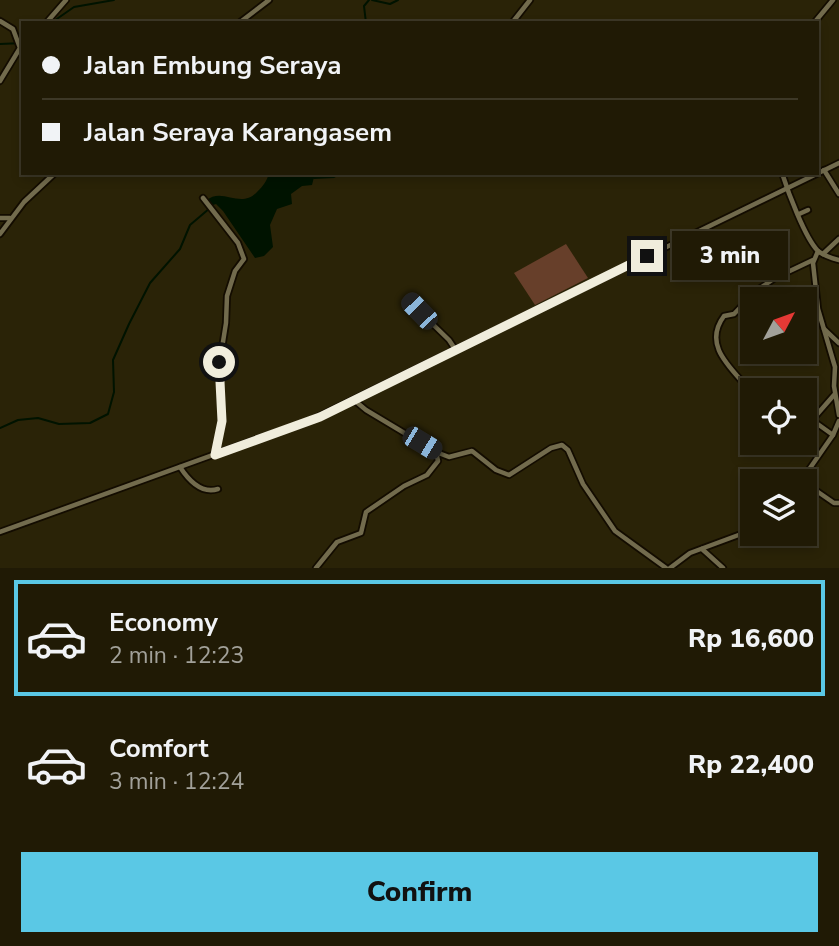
<!DOCTYPE html>
<html lang="en">
<head>
<meta charset="utf-8">
<style>
	:root { --surface:#201a05; --page:#2d2713; --text:#f1f3f6; --muted:#a2a19a; --line:#3d3827; --accent:#5ac8e5 }
	body { margin:0; font-family:"Nunito Sans",sans-serif; background:var(--page); color:var(--text); height:100vh; display:flex; flex-direction:column; font-size:26px; white-space:nowrap }
	* { box-sizing:border-box; margin:0 }
	p { font-size:23px; color:var(--muted) }
	.icon { flex:none; width:38px; height:38px; fill:none; stroke:currentColor; stroke-width:2; stroke-linecap:round; stroke-linejoin:round }
	.map { position:relative; height:568px; overflow:hidden }
	.side { display:flex; flex-direction:column; background:var(--surface); flex:1 }
	.side>* { flex:none }
	.banner { position:absolute; left:21px; top:21px; width:798px; height:154px; border-radius:0px; box-shadow:0 4px 10px #0003,0 0 0 2px var(--line); display:grid; align-content:center; height:154px; padding:0 21px; background:var(--surface) }
	.needle { width:46px; rotate:49deg }
	.controls { position:absolute; left:740px; top:287px; display:grid; gap:14px }
	.controls a { display:grid; place-items:center; width:77px; height:77px; border-radius:0px; background:var(--surface); box-shadow:0 4px 10px #0003,0 0 0 2px var(--line); font-size:35px }
	.end { position:absolute; width:32px; height:32px; margin:-16px; border:9px solid #f0eddc; background:#111; box-shadow:0 0 0 4px #111 }
	.from { border-radius:50% }
	.bubble { position:absolute; height:49px; border-radius:0px; background:var(--surface); box-shadow:0 4px 10px #0003,0 0 0 2px var(--line); font-size:23px; font-weight:800; line-height:49px; text-align:center }
	.car { position:absolute; width:21px; height:42px; margin:-21px -10px; border-radius:9px; box-shadow:0 0 5px 2px #0007; background:linear-gradient(#222 24%,#8ab4d8 0 40%,#222 0 76%,#8ab4d8 0 86%,#222 0) }
	.banner b { display:flex; align-items:center; gap:24px; height:66px; font-size:26px }
	.banner b+b { border-top:2px solid var(--line) }
	.banner i { width:18px; height:18px; background:var(--text) }
	ul { padding:12px 0 0; list-style:none }
	li { display:flex; align-items:center; gap:21px; height:116px; margin:0 14px 10px; padding:0 7px; border:4px solid transparent; border-radius:0px }
	li div { flex:1 }
	li b { display:block; font-size:26px }
	li em { font-style:normal; font-weight:800 }
	li.current { border-color:var(--accent) }
	li>.icon { width:63px; height:63px; stroke-width:1.5 }
	.cta { display:flex; gap:14px; margin-top:auto; padding:14px 21px }
	.cta a { flex:1; height:80px; border-radius:0px; background:var(--accent); color:#111; font-size:28px; font-weight:800; line-height:80px; text-align:center }
	.map>svg:first-child { display:block }
	.green { fill:#673f2a }
	.water { fill:#001300 }
	.lines { fill:none; stroke-linecap:round; stroke-linejoin:round }
	.stream { stroke:#001300; stroke-width:2 }
	.minor-casing { stroke:#130c00; stroke-width:8 }
	.minor { stroke:#726b4d; stroke-width:4.5 }
	.route { stroke:#f0eddc; stroke-width:9 }
</style>
</head>
<body>
<div class="map">
<svg width="839" height="568" viewBox="0 0 839 568">
	<rect width="100%" height="100%" fill="#2a2307"/>
	<!-- green -->
	<polygon class="green" points="566,244 588,278 535,305 514,273"/>
	<!-- water -->
	<path class="water" d="M269,173h46l-3,12 -10,1 -11,8 1,10 -15,5 -7,16 3,22 -9,9 -9,2 -32,-47 -7,-7 -6,2 -4,-5c16,-15 34,9 51,-9 6,-6 10,-11 12,-19z"/>
	<g class="lines">
		<!-- stream -->
		<g class="stream">
			<polyline points="372,0 390,4 398,0"/>
			<polyline points="51,23 74,7 114,0"/>
			<polyline points="366,23 364,6 369,0"/>
			<polyline points="0,44 23,43"/>
			<polyline points="314,178 334,177 341,173"/>
			<polyline points="0,428 18,420 38,418 59,424 90,423 108,414 114,392 113,360 129,324 150,283 180,249 190,225 210,208"/>
		</g>
		<defs>
			<g id="minor">
				<polyline points="0,21 13,29 20,48 0,81"/>
				<polyline points="46,23 66,0"/>
				<polyline points="239,23 269,0"/>
				<polyline points="512,23 530,0"/>
				<polyline points="814,23 833,0"/>
				<polyline points="824,170 839,194"/>
				<path d="M782,173c6,19 23,65 36,78 6,5 13,7 21,9"/>
				<polyline points="203,198 238,243 244,259 235,271 227,296 226,323 219,367 222,421 215,455"/>
				<polyline points="799,214 808,210"/>
				<polyline points="0,218 10,218"/>
				<polyline points="0,234 24,202 55,173"/>
				<polyline points="818,251 813,263 818,309 835,367 834,386 839,415"/>
				<polyline points="823,254 839,239"/>
				<polyline points="409,301 449,340 455,349"/>
				<polyline points="824,329 839,343"/>
				<path d="M752,393c-18,-23 -51,-46 -28,-77l10,-2 22,-23 19,-13 38,-18"/>
				<polyline points="805,415 833,435"/>
				<polyline points="813,419 834,395"/>
				<polyline points="436,452 449,457 472,451 496,470 509,475 551,448 562,445 568,450 583,484 615,531 666,568"/>
				<path d="M180,467c9,14 22,27 38,22"/>
				<polyline points="801,481 833,435 839,421"/>
				<polyline points="805,483 834,503 839,503"/>
				<polyline points="0,532 257,439 307,422 839,163"/>
				<polyline points="702,549 723,568"/>
				<polyline points="316,568 337,542 361,533 366,512 404,486 427,475 438,461 436,452 366,410 354,400"/>
				<polyline points="670,568 690,553 752,530"/>
			</g>
		</defs>
		<!-- minor casing -->
		<use href="#minor" class="minor-casing"/>
		<!-- minor -->
		<use href="#minor" class="minor"/>
	</g>
	<g class="lines">
		<!-- route -->
		<polyline class="route" points="219,362 222,421 215,455 320,417 647,256"/>
	</g>
</svg>
<div class="controls">
<a><svg class="needle" viewBox="-14 -14 28 28"><path d="M0-13l5 13h-10z" fill="#e53935"/><path d="M0 13l5-13h-10z" fill="#a2a19a"/></svg></a>
<a><svg class="icon" aria-label="locate" viewBox="0 0 24 24"><circle cx="12" cy="12" r="6"/><path d="M12 2v4M12 18v4M2 12h4M18 12h4"/></svg></a>
<a><svg class="icon" aria-label="layers" viewBox="0 0 24 24"><path d="M12 4l9 5-9 5-9-5zM3 14l9 5 9-5"/></svg></a>
</div>
<i class="end from" style="left:219px;top:362px"></i>
<i class="end" style="left:647px;top:256px"></i>
<div class="bubble" style="left:672px;top:231px;width:116px">3 min</div>
<i class="car" style="left:419px;top:311px;rotate:316deg"></i>
<i class="car" style="left:422px;top:443px;rotate:121deg"></i>
<div class="banner">
<b><i class="from"></i>Jalan Embung Seraya</b>
<b><i></i>Jalan Seraya Karangasem</b>
</div>
</div>
<section class="side">
<ul>
<li class="current"><svg class="icon" aria-label="car" viewBox="0 0 24 24"><path d="M5 17H2v-5l4-1 3-4h7l3 4 3 1v5h-3M9 17h6M6 11h13"/><circle cx="7" cy="17" r="2"/><circle cx="17" cy="17" r="2"/></svg><div><b>Economy</b><p>2 min · 12:23</p></div><em>Rp 16,600</em></li>
<li><svg class="icon" aria-label="car" viewBox="0 0 24 24"><path d="M5 17H2v-5l4-1 3-4h7l3 4 3 1v5h-3M9 17h6M6 11h13"/><circle cx="7" cy="17" r="2"/><circle cx="17" cy="17" r="2"/></svg><div><b>Comfort</b><p>3 min · 12:24</p></div><em>Rp 22,400</em></li>
</ul>
<div class="cta"><a>Confirm</a></div>
</section>
</body>
</html>
